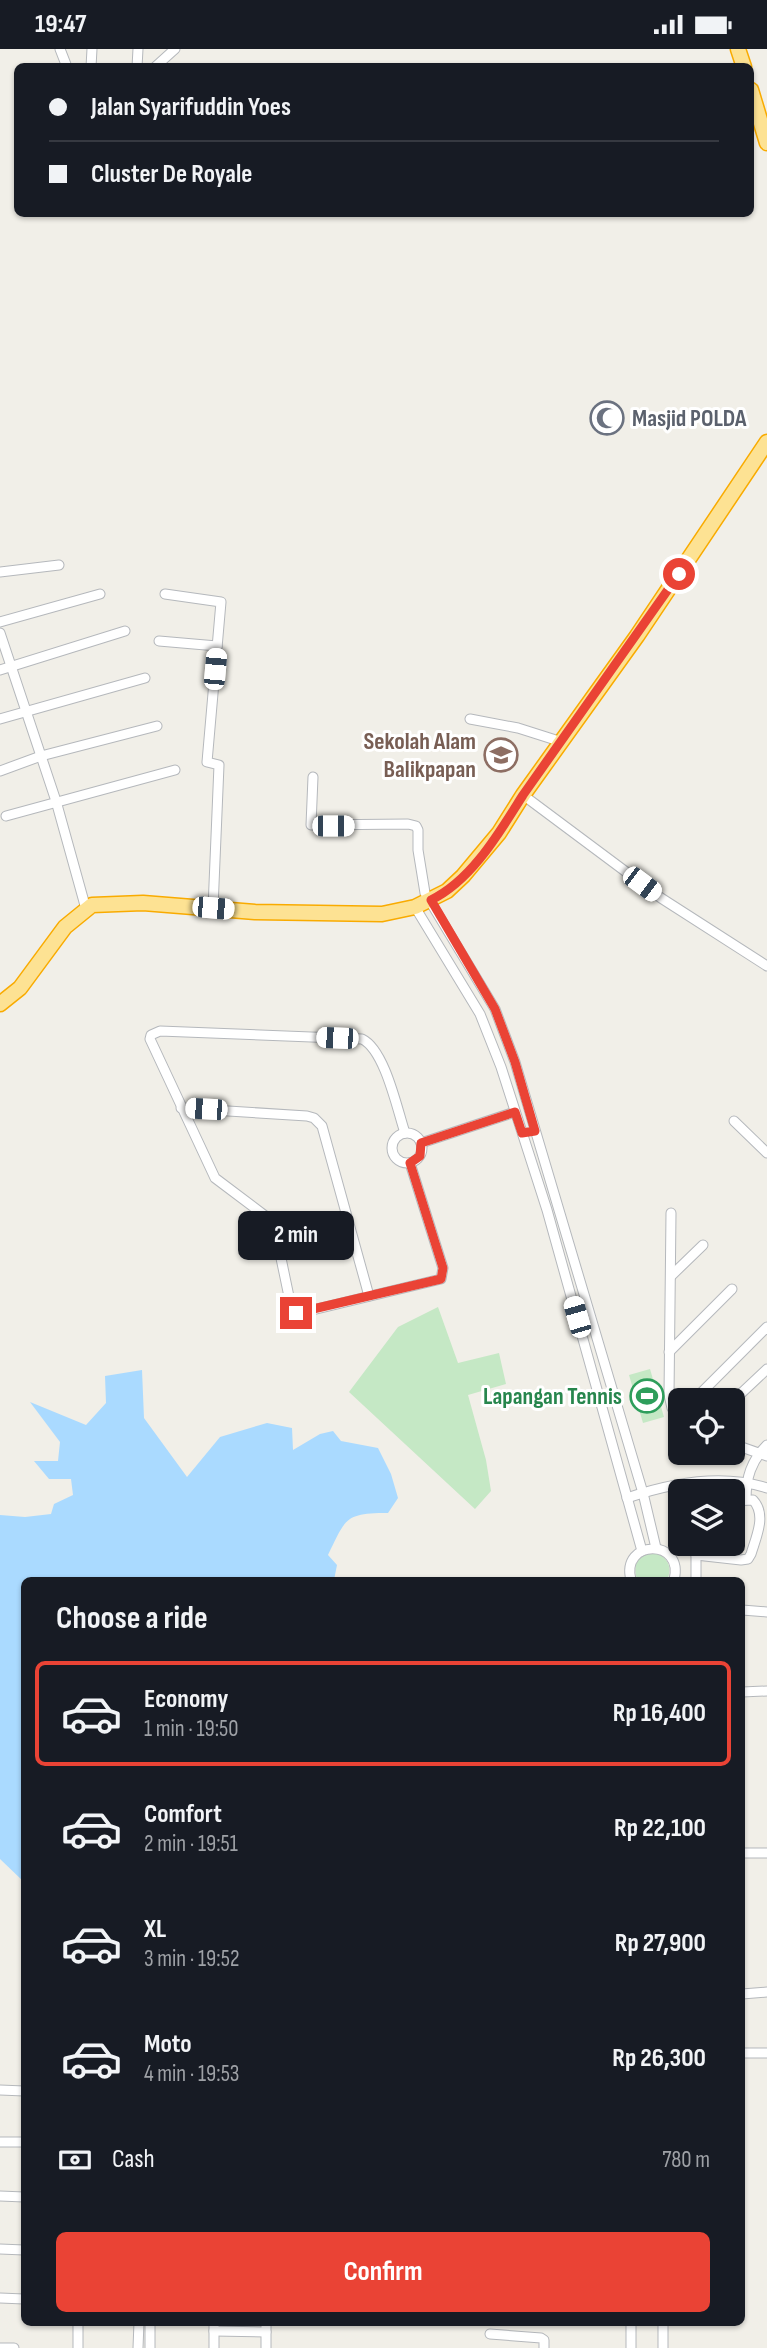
<!DOCTYPE html>
<html lang="en">
<head>
<meta charset="utf-8">
<style>
	:root { --surface:#171b24; --page:#20242c; --text:#f1f3f6; --muted:#9ea1a6; --line:#363941; --accent:#ea4335 }
	body { margin:0; font-family:"Sofia Sans Condensed",sans-serif; background:var(--page); color:var(--text); height:100vh; display:flex; flex-direction:column; font-size:26px; white-space:nowrap }
	* { box-sizing:border-box; margin:0 }
	p { font-size:23px; color:var(--muted) }
	.icon { flex:none; width:38px; height:38px; fill:none; stroke:currentColor; stroke-width:2; stroke-linecap:round; stroke-linejoin:round }
	.map { position:relative; flex:1; overflow:hidden }
	.panel { position:absolute; left:21px; top:1528px; width:724px; height:749px; display:flex; flex-direction:column; background:var(--surface); border-radius:10px; box-shadow:0 2px 5px #0004 }
	.panel>* { flex:none }
	.guide { position:absolute; left:14px; top:14px; width:740px; height:154px; border-radius:10px; box-shadow:0 2px 5px #0004; display:grid; align-content:center; height:154px; padding:0 35px; background:var(--surface) }
	.controls { position:absolute; left:668px; top:1339px; display:grid; gap:14px }
	.controls a { display:grid; place-items:center; width:77px; height:77px; border-radius:10px; background:var(--surface); box-shadow:0 2px 5px #0004; font-size:35px }
	.end { position:absolute; width:32px; height:32px; margin:-16px; border:9px solid #ea4335; background:#fff; box-shadow:0 0 0 4px #fff }
	.from { border-radius:50% }
	.bubble { position:absolute; height:49px; border-radius:10px; background:var(--surface); box-shadow:0 2px 5px #0004; font-size:23px; font-weight:700; line-height:49px; text-align:center }
	.car { position:absolute; width:21px; height:42px; margin:-21px -10px; border-radius:9px; box-shadow:0 0 5px 2px #0007; background:linear-gradient(#fff 24%,#345 0 40%,#fff 0 76%,#345 0 86%,#fff 0) }
	.guide b { display:flex; align-items:center; gap:24px; height:66px; font-size:26px }
	.guide b+b { border-top:2px solid var(--line) }
	.guide i { width:18px; height:18px; background:var(--text) }
	ul { padding:0; list-style:none }
	li { display:flex; align-items:center; gap:21px; height:105px; margin:0 14px 10px; padding:0 21px; border:4px solid transparent; border-radius:10px }
	li div { flex:1 }
	li b { display:block; font-size:26px }
	li em { font-style:normal; font-weight:700 }
	li.active { border-color:var(--accent) }
	li>.icon { width:63px; height:63px; stroke-width:1.5 }
	h2 { padding:0 35px; font-size:32px; line-height:84px }
	.pay { display:flex; align-items:center; gap:18px; height:77px; padding:0 35px; font-size:26px }
	.pay p { margin-inline-start:auto }
	.button { display:flex; gap:14px; margin-top:auto; padding:14px 35px }
	.button a { flex:1; height:80px; border-radius:10px; background:var(--accent); color:#fff; font-size:28px; font-weight:700; line-height:80px; text-align:center }
	.status { display:flex; justify-content:space-between; align-items:center; height:49px; padding:0 35px; background:var(--surface); direction:ltr }
	.status svg { height:19px; fill:currentColor }
	.map>svg:first-child { display:block }
	.green { fill:#c5e8c5 }
	.water { fill:#aadaff }
	.lines { fill:none; stroke-linecap:round; stroke-linejoin:round }
	.minor-casing { stroke:#b5b8bc; stroke-width:11 }
	.highway-casing { stroke:#f9ab00; stroke-width:17 }
	.minor { stroke:#fff; stroke-width:9 }
	.highway { stroke:#fde293; stroke-width:14 }
	.route { stroke:#ea4335; stroke-width:9 }
	.labels { text-anchor:middle; stroke-width:6; stroke-linejoin:round; paint-order:stroke }
	.worship-label { font-size:24px; font-weight:bold; fill:#5b616d; stroke:#fff; text-anchor:start }
	.education-label { font-size:24px; font-weight:bold; fill:#785e54; stroke:#fff; text-anchor:end }
	.leisure-label { font-size:24px; font-weight:bold; fill:#27864d; stroke:#fff; text-anchor:end }
</style>
</head>
<body>
<div class="status"><b>19:47</b><svg viewBox="0 0 49 12"><path d="M0 12V9h3v3zM5 12V6h3v6zM10 12V3h3v9zM15 12V0h3v12zM26 1h20v11H26zM47 4h2v5h-2z"/></svg></div>
<div class="map">
<svg width="767" height="2299" viewBox="0 0 767 2299">
	<rect width="100%" height="100%" fill="#f1efe8"/>
	<!-- green -->
	<g class="green">
		<polygon points="438,1258 458,1314 499,1304 506,1335 468,1346 486,1411 491,1442 475,1460 349,1343 398,1278"/>
		<polygon points="650,1320 664,1368 643,1374 629,1326"/>
		<path d="M649,1503c16,1 25,13 18,28h-30c-4,-14 -1,-22 12,-28z"/>
	</g>
	<!-- water -->
	<path class="water" d="M142,1321l2,48 43,59 33,-40 47,-14 25,5 1,22 27,-16 13,-3 8,10 37,7 13,26 7,24 -10,15c-43,0 -42,5 -60,42l9,10 -3,15h-310v302l-24,-23v-344l25,2 26,-3 3,-10 19,-9 -2,-16h-22l-15,-18h24l2,-19 -30,-40 56,23 20,-22 -1,-27z"/>
	<g class="lines">
		<defs>
			<g id="minor">
				<polyline points="60,0 67,18"/>
				<polyline points="91,18 92,0"/>
				<polyline points="137,18 138,0"/>
				<polyline points="155,18 175,0"/>
				<polyline points="0,523 59,516"/>
				<polyline points="165,545 221,553 207,713 219,716 213,859"/>
				<polyline points="0,573 100,545"/>
				<polyline points="0,584 56,752 86,860"/>
				<polyline points="159,592 217,597"/>
				<polyline points="0,621 125,582"/>
				<polyline points="0,670 145,629"/>
				<polyline points="470,670 518,679 562,693"/>
				<polyline points="0,722 41,707 157,677"/>
				<polyline points="313,728 311,776 408,775 416,777 418,781 418,801 425,844 495,960 515,1013 643,1444 656,1499"/>
				<polyline points="523,746 661,849 767,917"/>
				<polyline points="6,767 175,721"/>
				<polyline points="415,858 480,965 501,1018 547,1161 642,1502"/>
				<polyline points="181,1059 307,1067 314,1069 322,1077 369,1247"/>
				<polyline points="734,1072 767,1104"/>
				<path d="M405,1084c-8,-24 -20,-83 -43,-94l-202,-8 -9,4 -1,4 65,139 49,37 7,9 6,15 15,72 8,2 141,-34 2,-11 -33,-105"/>
				<circle cx="407" cy="1099" r="15"/>
				<polyline points="421,1094 515,1063"/>
				<polyline points="671,1164 669,1346 672,1359 681,1373"/>
				<polyline points="671,1227 703,1196"/>
				<polyline points="669,1303 732,1240"/>
				<polyline points="694,1351 767,1278"/>
				<polyline points="733,1352 767,1320"/>
				<polyline points="733,1395 767,1407"/>
				<path d="M627,1449c44,-15 94,-25 140,-10"/>
				<path d="M746,1450c0,-21 5,-38 21,-54"/>
				<path d="M696,1506l45,5 7,-1 3,-5c5,-17 16,-39 2,-54l-20,1"/>
				<path d="M631,1531c-11,-41 54,-42 43,0"/>
				<polyline points="696,1531 696,1494"/>
				<polyline points="742,1561 767,1563"/>
				<polyline points="742,1643 767,1642"/>
				<polyline points="742,1804 767,1804"/>
				<polyline points="742,1945 767,1943"/>
				<polyline points="742,2004 767,2004"/>
				<polyline points="0,2041 24,2042"/>
				<polyline points="0,2093 24,2093"/>
				<polyline points="0,2147 24,2148"/>
				<polyline points="0,2200 24,2201"/>
				<polyline points="0,2249 24,2250"/>
				<polyline points="214,2273 214,2299"/>
				<polyline points="266,2273 266,2299"/>
				<polyline points="631,2273 631,2299"/>
				<polyline points="214,2282 266,2283"/>
				<polyline points="490,2285 541,2289 544,2291 544,2299"/>
				<polyline points="0,2299 14,2299"/>
				<polyline points="78,2299 78,2273"/>
				<polyline points="138,2299 139,2273"/>
				<polyline points="150,2299 150,2273"/>
				<polyline points="663,2299 663,2273"/>
			</g>
			<g id="highway">
				<polyline points="738,0 744,18"/>
				<polyline points="751,41 767,94"/>
				<polyline points="0,955 20,939 65,878 92,856 143,854 255,863 382,865 415,858 447,842 463,827 499,784 523,746 637,587 767,393"/>
			</g>
		</defs>
		<!-- minor casing -->
		<use href="#minor" class="minor-casing"/>
		<!-- highway casing -->
		<use href="#highway" class="highway-casing"/>
		<!-- minor -->
		<use href="#minor" class="minor"/>
		<!-- highway -->
		<use href="#highway" class="highway"/>
	</g>
	<g class="lines">
		<!-- route -->
		<path class="route" d="M296,1264l145,-34 2,-11 -33,-105 10,-7 1,-13 94,-31 7,21 13,-2 -20,-69 -20,-53 -64,-109c41,-20 68,-67 92,-105l156,-221"/>
	</g>
	<!-- icons -->
	<defs>
		<symbol id="mosque-ring" viewBox="-11 -11 22 22"><circle r="9.5" fill="#fff" stroke="#6b7280" stroke-width="1.5"/><path d="M3.5-4.9A6 6 0 1 0 3.5 4.9A5 5 0 1 1 3.5-4.9Z" fill="#6b7280"/></symbol>
		<symbol id="school-ring" viewBox="-11 -11 22 22"><circle r="9.5" fill="#fff" stroke="#8d6e63" stroke-width="1.5"/><path d="M0-5L7-2L0 1L-7-2ZM-4 1L0 2.5L4 1V4Q0 6-4 4Z" fill="#8d6e63"/></symbol>
		<symbol id="stadium-ring" viewBox="-11 -11 22 22"><circle r="9.5" fill="#fff" stroke="#2e9e5b" stroke-width="1.5"/><path d="M0-5a6.5 5 0 1 0 0 10a6.5 5 0 1 0 0-10ZM-3.5-1.8h7v3.6h-7Z" fill="#2e9e5b"/></symbol>
	</defs>
	<g fill-rule="evenodd">
		<use href="#mosque-ring" x="588" y="350" width="38" height="38"/>
		<use href="#school-ring" x="482" y="687" width="38" height="38"/>
		<use href="#stadium-ring" x="628" y="1328" width="38" height="38"/>
	</g>
	<g class="labels">
		<!-- worship labels -->
		<g class="worship-label">
			<text x="632" y="377">Masjid POLDA</text>
		</g>
		<!-- education labels -->
		<g class="education-label">
			<text x="476" y="700">Sekolah Alam<tspan x="476" dy="28">Balikpapan</tspan></text>
		</g>
		<!-- leisure labels -->
		<g class="leisure-label">
			<text x="622" y="1355">Lapangan Tennis</text>
		</g>
	</g>
</svg>
<div class="controls">
<a><svg class="icon" aria-label="locate" viewBox="0 0 24 24"><circle cx="12" cy="12" r="6"/><path d="M12 2v4M12 18v4M2 12h4M18 12h4"/></svg></a>
<a><svg class="icon" aria-label="layers" viewBox="0 0 24 24"><path d="M12 4l9 5-9 5-9-5zM3 14l9 5 9-5"/></svg></a>
</div>
<i class="end from" style="left:679px;top:525px"></i>
<i class="end" style="left:296px;top:1264px"></i>
<div class="bubble" style="left:238px;top:1162px;width:116px">2 min</div>
<i class="car" style="left:215px;top:620px;rotate:5deg"></i>
<i class="car" style="left:333px;top:777px;rotate:90deg"></i>
<i class="car" style="left:642px;top:835px;rotate:127deg"></i>
<i class="car" style="left:213px;top:859px;rotate:95deg"></i>
<i class="car" style="left:337px;top:989px;rotate:272deg"></i>
<i class="car" style="left:206px;top:1060px;rotate:273deg"></i>
<i class="car" style="left:577px;top:1268px;rotate:344deg"></i>
<div class="guide">
<b><i class="from"></i>Jalan Syarifuddin Yoes</b>
<b><i></i>Cluster De Royale</b>
</div>
<section class="panel">
<h2>Choose a ride</h2>
<ul>
<li class="active"><svg class="icon" aria-label="car" viewBox="0 0 24 24"><path d="M5 17H2v-5l4-1 3-4h7l3 4 3 1v5h-3M9 17h6M6 11h13"/><circle cx="7" cy="17" r="2"/><circle cx="17" cy="17" r="2"/></svg><div><b>Economy</b><p>1 min · 19:50</p></div><em>Rp 16,400</em></li>
<li><svg class="icon" aria-label="car" viewBox="0 0 24 24"><path d="M5 17H2v-5l4-1 3-4h7l3 4 3 1v5h-3M9 17h6M6 11h13"/><circle cx="7" cy="17" r="2"/><circle cx="17" cy="17" r="2"/></svg><div><b>Comfort</b><p>2 min · 19:51</p></div><em>Rp 22,100</em></li>
<li><svg class="icon" aria-label="car" viewBox="0 0 24 24"><path d="M5 17H2v-5l4-1 3-4h7l3 4 3 1v5h-3M9 17h6M6 11h13"/><circle cx="7" cy="17" r="2"/><circle cx="17" cy="17" r="2"/></svg><div><b>XL</b><p>3 min · 19:52</p></div><em>Rp 27,900</em></li>
<li><svg class="icon" aria-label="car" viewBox="0 0 24 24"><path d="M5 17H2v-5l4-1 3-4h7l3 4 3 1v5h-3M9 17h6M6 11h13"/><circle cx="7" cy="17" r="2"/><circle cx="17" cy="17" r="2"/></svg><div><b>Moto</b><p>4 min · 19:53</p></div><em>Rp 26,300</em></li>
</ul>
<div class="pay"><svg class="icon" aria-label="cash" viewBox="0 0 24 24"><path d="M3 7h18v10H3z"/><circle cx="12" cy="12" r="2"/></svg>Cash<p>780 m</p></div>
<div class="button"><a>Confirm</a></div>
</section>
</div>
</body>
</html>
